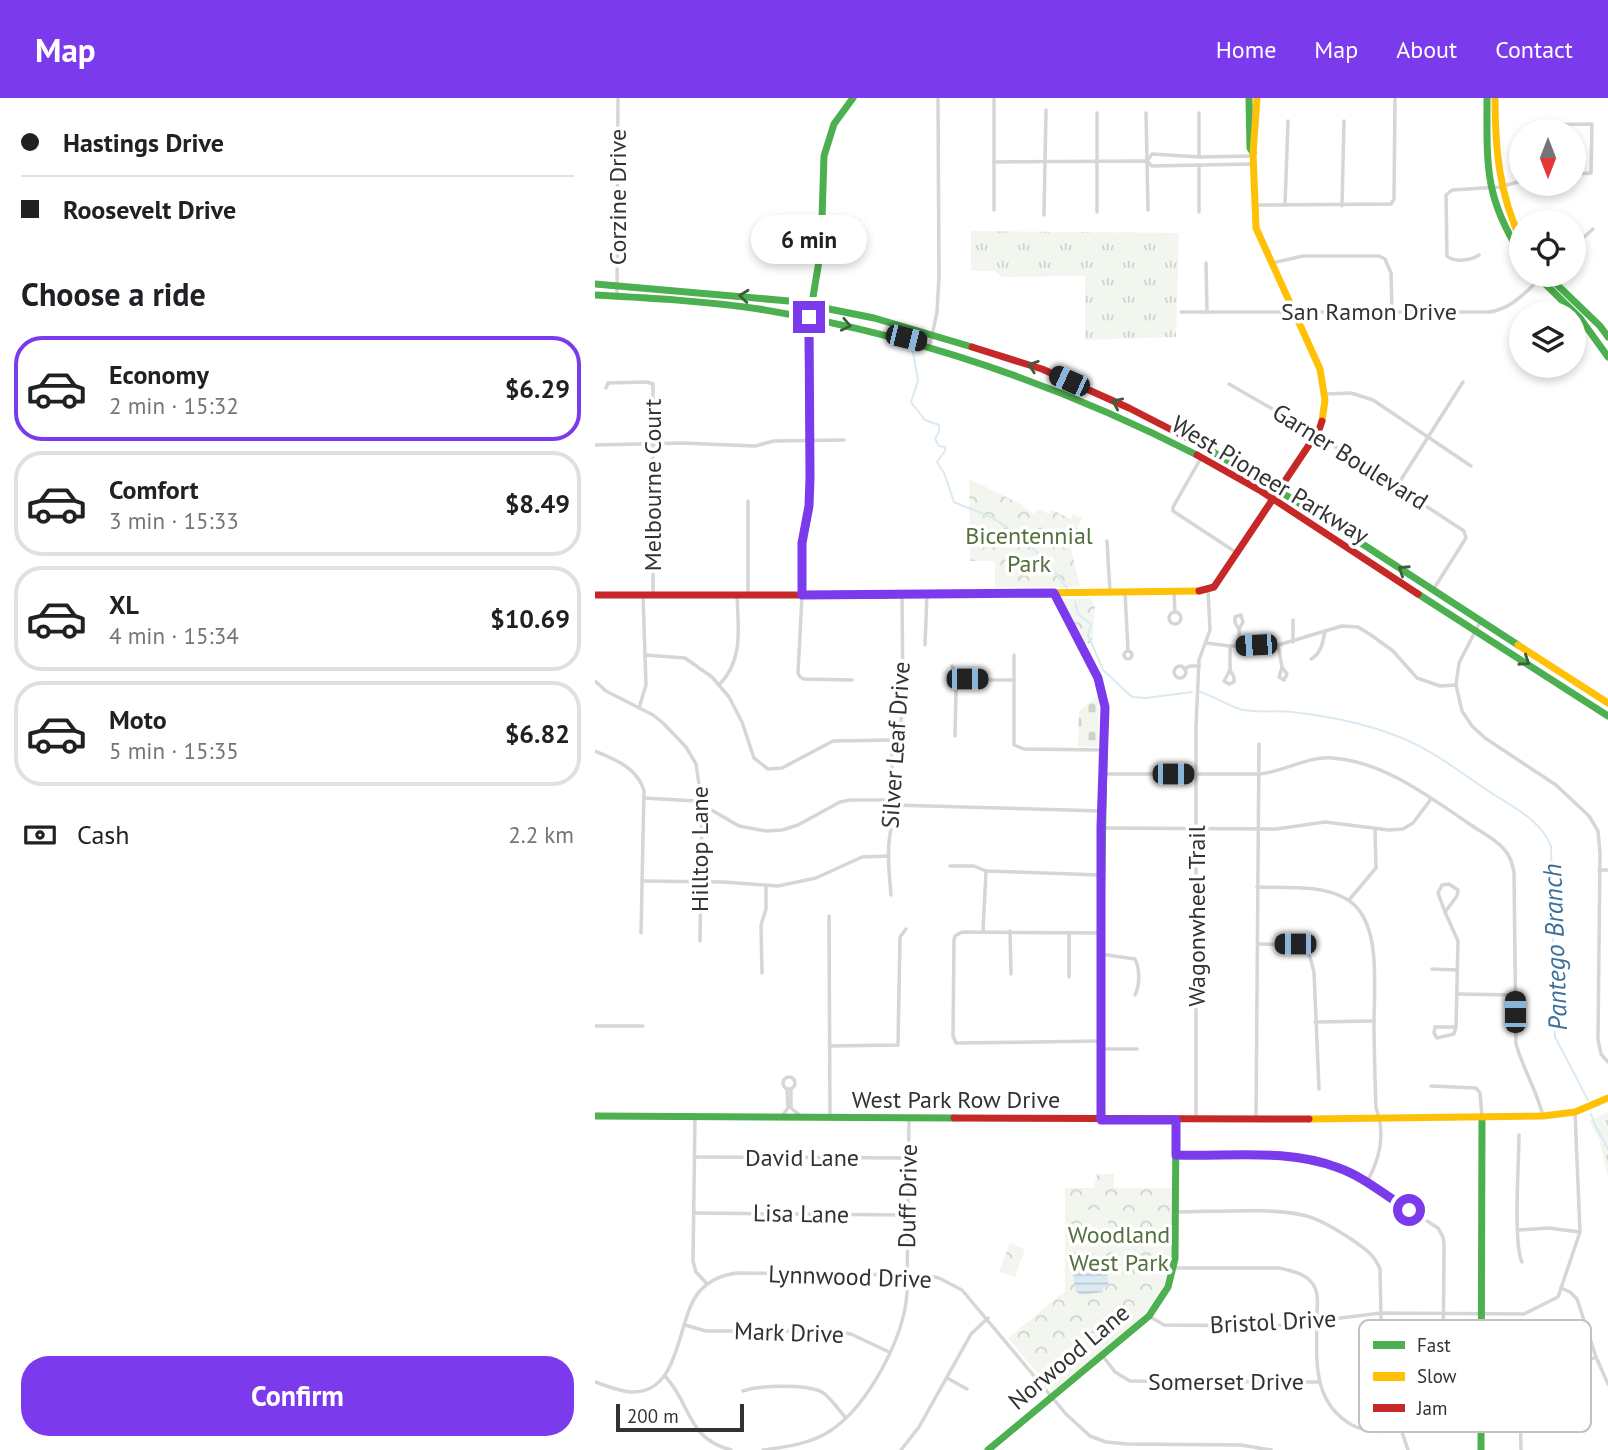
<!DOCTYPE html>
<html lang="en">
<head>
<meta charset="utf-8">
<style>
	:root { --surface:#fff; --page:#f6f6f6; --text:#202124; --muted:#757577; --line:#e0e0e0; --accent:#7c3aed }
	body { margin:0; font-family:"PT Sans",sans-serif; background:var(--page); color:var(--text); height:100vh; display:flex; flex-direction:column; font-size:26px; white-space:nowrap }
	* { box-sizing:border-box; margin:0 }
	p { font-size:23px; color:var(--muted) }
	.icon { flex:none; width:38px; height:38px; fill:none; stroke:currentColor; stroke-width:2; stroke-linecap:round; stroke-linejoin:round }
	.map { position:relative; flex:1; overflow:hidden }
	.drawer { display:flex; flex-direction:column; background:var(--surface); width:595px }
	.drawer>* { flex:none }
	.guide { display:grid; align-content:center; height:154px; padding:0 21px; background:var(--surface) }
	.needle { width:46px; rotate:180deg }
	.buttons { position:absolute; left:914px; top:21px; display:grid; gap:14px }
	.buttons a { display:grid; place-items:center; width:77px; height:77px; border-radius:50%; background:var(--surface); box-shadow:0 4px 10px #0003; font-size:35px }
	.scale { position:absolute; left:21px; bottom:18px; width:128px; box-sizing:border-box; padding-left:7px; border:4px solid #323232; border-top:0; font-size:19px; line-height:24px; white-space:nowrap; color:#323232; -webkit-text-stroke:5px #fff; paint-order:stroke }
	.end { position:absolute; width:32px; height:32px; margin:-16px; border:9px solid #7c3aed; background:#fff; box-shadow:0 0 0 4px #fff }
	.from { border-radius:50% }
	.bubble { position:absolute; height:49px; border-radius:24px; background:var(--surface); box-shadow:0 4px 10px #0003; font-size:23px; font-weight:700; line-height:49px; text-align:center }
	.car { position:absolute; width:21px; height:42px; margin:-21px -10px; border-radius:9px; box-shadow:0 0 5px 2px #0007; background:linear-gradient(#222 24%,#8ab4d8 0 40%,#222 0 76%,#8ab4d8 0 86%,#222 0) }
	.guide b { display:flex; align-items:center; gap:24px; height:66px; font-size:26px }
	.guide b+b { border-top:2px solid var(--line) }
	.guide i { width:18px; height:18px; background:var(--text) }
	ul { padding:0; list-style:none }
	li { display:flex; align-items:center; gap:21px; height:105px; margin:0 14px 10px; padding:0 7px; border:4px solid var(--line); border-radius:28px }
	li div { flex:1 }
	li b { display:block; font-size:26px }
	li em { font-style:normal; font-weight:700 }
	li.active { border-color:var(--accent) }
	li>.icon { width:63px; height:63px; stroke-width:1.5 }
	h2 { padding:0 21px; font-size:32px; line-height:84px }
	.pay { display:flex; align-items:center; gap:18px; height:77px; padding:0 21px; font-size:26px }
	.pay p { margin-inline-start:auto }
	.action { display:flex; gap:14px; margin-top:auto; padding:14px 21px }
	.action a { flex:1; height:80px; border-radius:28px; background:var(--accent); color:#fff; font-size:28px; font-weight:700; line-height:80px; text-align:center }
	header { display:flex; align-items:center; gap:42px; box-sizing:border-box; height:98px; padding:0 35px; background:var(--accent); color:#fff }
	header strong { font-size:33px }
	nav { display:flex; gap:38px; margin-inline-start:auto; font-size:24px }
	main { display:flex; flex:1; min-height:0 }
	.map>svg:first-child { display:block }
	.grass { fill:url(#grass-tufts) }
	.cemetery { fill:url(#cemetery-stones) }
	.park { fill:url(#park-crowns) }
	.pitch { fill:#f2f6ee }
	.water { fill:url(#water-rules) }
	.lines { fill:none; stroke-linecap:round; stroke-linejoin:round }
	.stream { stroke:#dbe9f3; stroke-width:2 }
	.street { stroke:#d6d6d6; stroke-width:3.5 }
	.fast { stroke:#4caf50; stroke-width:7 }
	.slow { stroke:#ffc107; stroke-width:7 }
	.jam { stroke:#c62828; stroke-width:7 }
	.oneway { stroke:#3b5e3c }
	.route { stroke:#7c3aed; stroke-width:9 }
	.labels { text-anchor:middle; stroke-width:7; stroke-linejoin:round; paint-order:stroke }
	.street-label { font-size:24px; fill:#323232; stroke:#fff }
	.park-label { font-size:24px; fill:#53703d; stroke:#fff }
	.water-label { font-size:26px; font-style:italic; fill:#3c7098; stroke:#fff }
	.key { fill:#fff; stroke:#c2c2c2; stroke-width:2 }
	.key-label { font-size:19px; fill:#323232 }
</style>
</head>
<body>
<header>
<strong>Map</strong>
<nav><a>Home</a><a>Map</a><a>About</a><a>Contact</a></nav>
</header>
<main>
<section class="drawer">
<div class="guide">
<b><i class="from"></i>Hastings Drive</b>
<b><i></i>Roosevelt Drive</b>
</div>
<h2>Choose a ride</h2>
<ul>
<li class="active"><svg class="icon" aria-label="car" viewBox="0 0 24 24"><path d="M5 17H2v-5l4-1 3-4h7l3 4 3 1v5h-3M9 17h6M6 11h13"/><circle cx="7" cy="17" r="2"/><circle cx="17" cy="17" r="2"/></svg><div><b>Economy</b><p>2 min · 15:32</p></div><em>$6.29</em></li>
<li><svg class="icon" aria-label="car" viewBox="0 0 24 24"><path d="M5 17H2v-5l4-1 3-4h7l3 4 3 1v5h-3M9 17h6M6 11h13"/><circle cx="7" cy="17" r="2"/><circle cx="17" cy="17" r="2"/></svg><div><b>Comfort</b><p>3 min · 15:33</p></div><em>$8.49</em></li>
<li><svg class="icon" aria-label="car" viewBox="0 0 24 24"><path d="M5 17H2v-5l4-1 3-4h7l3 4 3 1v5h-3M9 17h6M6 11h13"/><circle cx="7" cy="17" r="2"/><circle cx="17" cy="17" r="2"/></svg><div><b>XL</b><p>4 min · 15:34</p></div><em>$10.69</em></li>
<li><svg class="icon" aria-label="car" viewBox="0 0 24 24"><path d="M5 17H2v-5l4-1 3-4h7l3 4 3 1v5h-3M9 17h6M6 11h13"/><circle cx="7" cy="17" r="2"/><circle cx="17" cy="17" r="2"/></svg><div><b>Moto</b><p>5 min · 15:35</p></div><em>$6.82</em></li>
</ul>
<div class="pay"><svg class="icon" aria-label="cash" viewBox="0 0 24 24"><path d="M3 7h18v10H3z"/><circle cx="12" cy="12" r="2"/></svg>Cash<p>2.2 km</p></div>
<div class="action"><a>Confirm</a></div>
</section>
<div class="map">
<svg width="1013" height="1352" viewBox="0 0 1013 1352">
	<defs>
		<pattern id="grass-tufts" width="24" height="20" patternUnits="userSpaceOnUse" patternTransform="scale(1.75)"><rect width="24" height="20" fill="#f2f6ee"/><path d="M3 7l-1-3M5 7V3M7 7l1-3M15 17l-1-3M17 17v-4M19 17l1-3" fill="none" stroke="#d0d3cd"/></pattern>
		<pattern id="cemetery-stones" width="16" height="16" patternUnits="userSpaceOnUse" patternTransform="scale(1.75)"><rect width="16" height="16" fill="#f2f6ee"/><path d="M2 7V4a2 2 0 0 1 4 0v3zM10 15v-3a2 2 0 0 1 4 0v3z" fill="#d0d3cd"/></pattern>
		<pattern id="park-crowns" width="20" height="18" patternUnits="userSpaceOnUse" patternTransform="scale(1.75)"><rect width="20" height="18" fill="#f2f6ee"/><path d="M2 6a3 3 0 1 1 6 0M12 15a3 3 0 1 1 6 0" fill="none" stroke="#d0d3cd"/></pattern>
		<pattern id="water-rules" width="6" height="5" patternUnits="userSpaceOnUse" patternTransform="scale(1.75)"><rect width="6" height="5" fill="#dbe9f3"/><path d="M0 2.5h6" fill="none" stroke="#bcc8d1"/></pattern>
	</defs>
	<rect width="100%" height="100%" fill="#fff"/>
	<!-- grass -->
	<g class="grass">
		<polygon points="376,133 584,135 581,239 490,242 490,178 407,179 400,173 376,173"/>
		<polygon points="1013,1014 1013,1079 1004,1041 994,1023"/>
	</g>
	<!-- cemetery -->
	<polygon class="cemetery" points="504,597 503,649 483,648 484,613"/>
	<!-- park -->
	<g class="park">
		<polygon points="374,381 425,406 439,416 443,411 454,416 457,412 476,421 478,416 487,420 475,446 485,489 400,489 400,463 375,463"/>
		<polygon points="496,500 500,510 497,544 487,548 466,505 466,501"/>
		<path d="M502,1076h17v14h59c0,27 3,55 -3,81 -11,47 -81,92 -118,122l-44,-53 57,-47v-103h29z"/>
		<polygon points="415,1145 430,1151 420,1179 404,1174"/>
	</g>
	<!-- pitch -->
	<rect class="pitch" x="491" y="1112" width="22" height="32"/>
	<!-- water -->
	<polygon class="water" points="498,1155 500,1162 512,1163 513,1171 508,1172 512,1174 514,1188 508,1189 508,1194 485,1197 480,1192 478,1175 491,1168 490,1158"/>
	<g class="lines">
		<!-- stream -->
		<g class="stream">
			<path d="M318,254l5,29 -7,21 14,18 14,5v7l-4,7 4,7 6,1v4l-8,11 7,11 10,29c13,6 27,10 40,17 30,17 55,43 74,71"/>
			<polyline points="480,504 483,516 496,526 493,537 508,572 537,599 551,600 597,594"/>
			<path d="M605,594c15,4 31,16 44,18 16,3 33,0 48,2 36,4 76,12 110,26 32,13 62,37 91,56 22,14 48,27 58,52l4,191 33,63"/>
			<polyline points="996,1016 1000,1027 1013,1051"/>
		</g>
		<!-- street -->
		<g class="street">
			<polyline points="399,0 399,112"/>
			<polyline points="502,15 502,114"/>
			<polyline points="551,15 553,112"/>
			<polyline points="939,33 939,27 997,26 996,75 978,76"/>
			<polyline points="604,59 604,15"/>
			<polyline points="552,63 557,56 604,59 658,58"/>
			<polyline points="399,64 552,63 557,68 658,66"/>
			<polyline points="661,107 796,106 799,101 800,0"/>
			<polyline points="690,107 693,23"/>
			<polyline points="747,108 749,23"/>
			<polyline points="604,114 604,67"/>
			<polyline points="449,117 451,12"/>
			<polyline points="978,149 998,131"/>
			<path d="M884,157c-7,5 -25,8 -32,1l-1,-61 6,-5 48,-3 21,-6"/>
			<polyline points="611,165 612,214"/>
			<polyline points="677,165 708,158 784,158 790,161 796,175 797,214"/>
			<polyline points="22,197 23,0"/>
			<path d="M586,214h308c24,-3 38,-22 55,-37"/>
			<polyline points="978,226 985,220"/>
			<polyline points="335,247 342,214 344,179 343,0"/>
			<polyline points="634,286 721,336 869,433 871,440 838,492"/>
			<polyline points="11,290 13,285 52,284 58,286 58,497"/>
			<polyline points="730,296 756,295 778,302 876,368"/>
			<polyline points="0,347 87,345 160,348 179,343 249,342"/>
			<polyline points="606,360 578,409 578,413 642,455"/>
			<polyline points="802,388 868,284"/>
			<polyline points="153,403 153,497"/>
			<polyline points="512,443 515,494"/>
			<polyline points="530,494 533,553"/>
			<polyline points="579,494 580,514"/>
			<polyline points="207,498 203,575 205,579 209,581 257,582"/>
			<circle cx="580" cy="520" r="6"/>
			<polygon points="646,517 648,524 644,531 640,525 640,519"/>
			<polyline points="698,522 698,544"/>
			<polyline points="886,522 864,565 861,587 867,613 877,628 890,640 961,687 994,718 1003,733 1005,755 1003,942 1006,956 1013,964"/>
			<polyline points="644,531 645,548"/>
			<polyline points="611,545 635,548 683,547 747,528 763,529 776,537 798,553 822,580 845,588 861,587"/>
			<polyline points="330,547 332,497"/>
			<polyline points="683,547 687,569 692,576 689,582 684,579 687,569"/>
			<polyline points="635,548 635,572"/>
			<circle cx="533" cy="557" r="4"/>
			<polyline points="50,557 90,560 117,579 134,599 147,624 159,660 173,671 187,670 238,643 298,642"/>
			<polyline points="419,557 419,647 429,651 508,652"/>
			<path d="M716,561c10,-5 12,-17 14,-28"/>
			<polyline points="357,568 364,582"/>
			<circle cx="585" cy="574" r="6"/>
			<polyline points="589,571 595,568 604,568"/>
			<polygon points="635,572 639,579 639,584 634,586 629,583"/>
			<polyline points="0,583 11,593 58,617 68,625 91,649 101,666 107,706 105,843"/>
			<path d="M124,587c25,-25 19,-57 18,-90"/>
			<polyline points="44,610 51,587 48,498"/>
			<polyline points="360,638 361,593 364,582 419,582"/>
			<path d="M0,653c21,9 41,16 49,39l-3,143"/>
			<path d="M508,676h156c25,-2 48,-18 73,-16 50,3 96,38 136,65 11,8 26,15 35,25 7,7 9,15 11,24l2,172c7,25 21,47 27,72"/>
			<polyline points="49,700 101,703 144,728 171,733 187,732 203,727 245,704 255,702 297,702"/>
			<polyline points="297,707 506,713"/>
			<polyline points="506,730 681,731 730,724 794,732 808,731 818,725 836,701"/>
			<polyline points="355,768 379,768 391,773 505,777"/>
			<polyline points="1004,772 1013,772"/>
			<polyline points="47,783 129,784 183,788 221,780 267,759 294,758"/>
			<polygon points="854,786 863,792 862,798 850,814 843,795 847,787"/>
			<path d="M662,789c28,1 66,-3 91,13 34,21 26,88 26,122 0,28 1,57 2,86 10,26 4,51 -9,74"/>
			<path d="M296,797c-2,-24 -5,-48 1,-70v-82l8,-17 3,-18 -1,-113"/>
			<polyline points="754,802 781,770 780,731"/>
			<polyline points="850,814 863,843 861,929 859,936 842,940 839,935 840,929 861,929"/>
			<polyline points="234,818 235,1019"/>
			<polyline points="388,833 391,773"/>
			<polyline points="415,833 416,876"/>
			<polyline points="506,835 367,834 360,838 359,842 358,938 361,945 506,943"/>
			<polyline points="663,846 706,847 715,859 719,874 724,991"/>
			<path d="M505,856l35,5c5,9 5,26 0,36"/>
			<polyline points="837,871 862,872"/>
			<polyline points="167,875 166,827 171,811 171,788"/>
			<polyline points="474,879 474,835"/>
			<polyline points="863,896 920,897"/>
			<polyline points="720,924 779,923"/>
			<polyline points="0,928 48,928"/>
			<polyline points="235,948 303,947 305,839 311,831"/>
			<polyline points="506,951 542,951"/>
			<circle cx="194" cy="985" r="6"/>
			<polyline points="836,988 881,990 885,995 887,1019"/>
			<polyline points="196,991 196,1010 206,1018"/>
			<polyline points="187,1018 193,1010 192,991"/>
			<polyline points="100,1019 98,1163 101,1174 112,1186"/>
			<polyline points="601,1021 601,628 604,562 615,532 613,492"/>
			<polyline points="661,1021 664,646"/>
			<path d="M924,1037c0,25 -6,109 3,127"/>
			<polyline points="100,1059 313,1060"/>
			<path d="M581,1114c38,0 97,-5 131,4 16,5 30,14 44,23 13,9 23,15 29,30l2,99"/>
			<polyline points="99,1115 312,1117"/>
			<polyline points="924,1132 953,1130 985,1134"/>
			<path d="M578,1170h106c13,3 30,6 36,20 4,8 2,18 2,26 0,42 -7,87 35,111 17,9 39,8 57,0 19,-10 28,-26 34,-46l1,-134 -1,-8 -5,-9 -71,-46 -25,-13 -27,-9 -24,-4 -115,-1"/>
			<polyline points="966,1190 975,1194 982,1201 1001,1259 1013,1286"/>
			<polyline points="554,1218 569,1227 681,1228 786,1215 929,1216 963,1199 985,1134 980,1014"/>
			<polyline points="90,1227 111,1233 238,1233 256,1236 294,1254"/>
			<polyline points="507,1257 520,1274 535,1283 724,1284"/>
			<path d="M70,1278c27,29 21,62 66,74"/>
			<polyline points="352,1280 372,1291"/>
			<path d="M0,1284c12,4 24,9 36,10 51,2 45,-73 68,-100 10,-12 23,-17 38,-19l188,2 14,3 23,12 104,124 24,22 16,6 21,2 114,1 30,5"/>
			<path d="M148,1293c16,-6 63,-7 79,1 9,6 16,17 23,25"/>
			<polyline points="837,1307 848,1314"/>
			<polyline points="806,1331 813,1352"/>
			<path d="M168,1352c23,-3 47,-6 67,-19 38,-25 74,-93 77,-138l2,-174"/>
			<polyline points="306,1352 324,1329 376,1236 393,1220"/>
			<path d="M926,1352c0,-14 -2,-31 2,-45 9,-26 51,-38 73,-48"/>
		</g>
		<!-- fast -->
		<g class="fast">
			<polyline points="654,0 655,50 658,55"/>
			<path d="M892,0c0,66 -3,99 34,156"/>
			<polyline points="941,177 985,220 1013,259"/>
			<polyline points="952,177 1005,228 1013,239"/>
			<polyline points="0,186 194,203 279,220 377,249"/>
			<path d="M0,197c55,3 110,6 164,14 154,25 299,75 438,146"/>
			<polyline points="608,348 709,408 923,547"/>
			<polyline points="459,495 503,580 510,609 506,817"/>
			<polyline points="823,496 1013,618"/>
			<polyline points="207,497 207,445 214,408 215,380 213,229 226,151 229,58 239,26 258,0"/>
			<polyline points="0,1018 359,1020"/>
			<polyline points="393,1352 554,1218 573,1189 580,1161 581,1022"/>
			<polyline points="886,1352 887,1019"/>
		</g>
		<!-- slow -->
		<g class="slow">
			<polyline points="662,0 658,56 661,130 725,271 730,302 727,323"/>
			<path d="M900,0c0,50 4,96 26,142"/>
			<polyline points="291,497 604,493"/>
			<polyline points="923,547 1013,605"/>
			<polyline points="506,817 506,1022"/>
			<polyline points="714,1021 948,1018 980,1014 1013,1000"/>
		</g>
		<!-- jam -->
		<g class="jam">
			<polyline points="377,249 447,271 534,310 608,348"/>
			<polyline points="602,357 666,393 823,496"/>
			<polyline points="604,493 619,489 724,332 727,323"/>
			<polyline points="0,497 291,497"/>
			<polyline points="359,1020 714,1021"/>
		</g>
	</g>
	<!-- one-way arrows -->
	<defs><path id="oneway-chevron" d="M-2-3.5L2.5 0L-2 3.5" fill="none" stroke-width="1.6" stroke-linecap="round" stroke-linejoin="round" transform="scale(1.75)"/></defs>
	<g class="oneway">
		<use href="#oneway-chevron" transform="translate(149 198) rotate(-174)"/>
		<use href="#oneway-chevron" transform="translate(251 227) rotate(12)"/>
		<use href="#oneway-chevron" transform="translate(438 268) rotate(-161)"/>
		<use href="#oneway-chevron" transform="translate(522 305) rotate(-156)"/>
		<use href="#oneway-chevron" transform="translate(808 472) rotate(-147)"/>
		<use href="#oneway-chevron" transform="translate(930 563) rotate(33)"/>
	</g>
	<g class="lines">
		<!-- route -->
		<path class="route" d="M214,219l1,161 -1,28 -7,37v52l252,-2 44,85 7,29 -4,121v292h75v35c54,2 111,-7 163,13 25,9 47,28 70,42"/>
	</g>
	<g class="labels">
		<!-- street labels -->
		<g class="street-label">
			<text transform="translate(23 99) rotate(-90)" y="8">Corzine Drive</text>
			<text x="774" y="222">San Ramon Drive</text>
			<text transform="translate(755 359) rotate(32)" y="8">Garner Boulevard</text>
			<text transform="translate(675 382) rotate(31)" y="8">West Pioneer Parkway</text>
			<text transform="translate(58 387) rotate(-90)" y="8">Melbourne Court</text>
			<text transform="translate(301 647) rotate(-86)" y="8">Silver Leaf Drive</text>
			<text transform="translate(105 751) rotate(-90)" y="8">Hilltop Lane</text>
			<text transform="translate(602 818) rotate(-90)" y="8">Wagonwheel Trail</text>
			<text x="361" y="1010">West Park Row Drive</text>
			<text x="207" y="1068">David Lane</text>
			<text transform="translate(313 1098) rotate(-89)" y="8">Duff Drive</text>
			<text transform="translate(206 1116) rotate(1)" y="8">Lisa Lane</text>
			<text transform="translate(255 1179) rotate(2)" y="8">Lynnwood Drive</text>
			<text transform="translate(678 1224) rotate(-3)" y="8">Bristol Drive</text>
			<text transform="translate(194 1235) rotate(2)" y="8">Mark Drive</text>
			<text transform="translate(474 1259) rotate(-40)" y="8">Norwood Lane</text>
			<text x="631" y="1292">Somerset Drive</text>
		</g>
		<!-- park labels -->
		<g class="park-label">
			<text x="434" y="446">Bicentennial<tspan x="434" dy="28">Park</tspan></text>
			<text x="524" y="1145">Woodland<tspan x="524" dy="28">West Park</tspan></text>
		</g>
		<!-- water labels -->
		<g class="water-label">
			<text transform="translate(960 849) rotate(-92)" y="9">Pantego Branch</text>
		</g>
	</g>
	<!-- legend -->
	<rect x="764" y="1222" width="232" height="112" rx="10" class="key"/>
	<rect x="778" y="1243" width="32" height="8" fill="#4caf50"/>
	<rect x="778" y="1274" width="32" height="9" fill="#ffc107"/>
	<rect x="778" y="1306" width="32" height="8" fill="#c62828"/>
	<g class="key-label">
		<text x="822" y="1254">Fast</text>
		<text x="822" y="1285">Slow</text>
		<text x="822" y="1317">Jam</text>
	</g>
</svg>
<div class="buttons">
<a><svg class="needle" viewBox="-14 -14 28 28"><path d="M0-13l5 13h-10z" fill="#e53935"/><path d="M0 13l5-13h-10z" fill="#757577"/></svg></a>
<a><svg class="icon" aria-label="locate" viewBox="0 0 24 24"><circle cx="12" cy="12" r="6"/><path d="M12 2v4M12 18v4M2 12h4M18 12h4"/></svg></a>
<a><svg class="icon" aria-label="layers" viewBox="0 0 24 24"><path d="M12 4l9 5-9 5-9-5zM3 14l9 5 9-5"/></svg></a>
</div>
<div class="scale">200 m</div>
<i class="end from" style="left:814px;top:1112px"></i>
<i class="end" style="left:214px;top:219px"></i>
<div class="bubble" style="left:156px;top:117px;width:116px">6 min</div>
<i class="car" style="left:311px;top:240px;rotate:104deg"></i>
<i class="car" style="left:474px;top:283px;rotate:294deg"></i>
<i class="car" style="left:661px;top:547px;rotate:267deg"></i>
<i class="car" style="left:372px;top:581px;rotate:90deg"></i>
<i class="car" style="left:578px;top:676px;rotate:90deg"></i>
<i class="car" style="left:700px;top:846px;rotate:270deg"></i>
<i class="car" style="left:920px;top:914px;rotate:0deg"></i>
</div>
</main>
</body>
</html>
